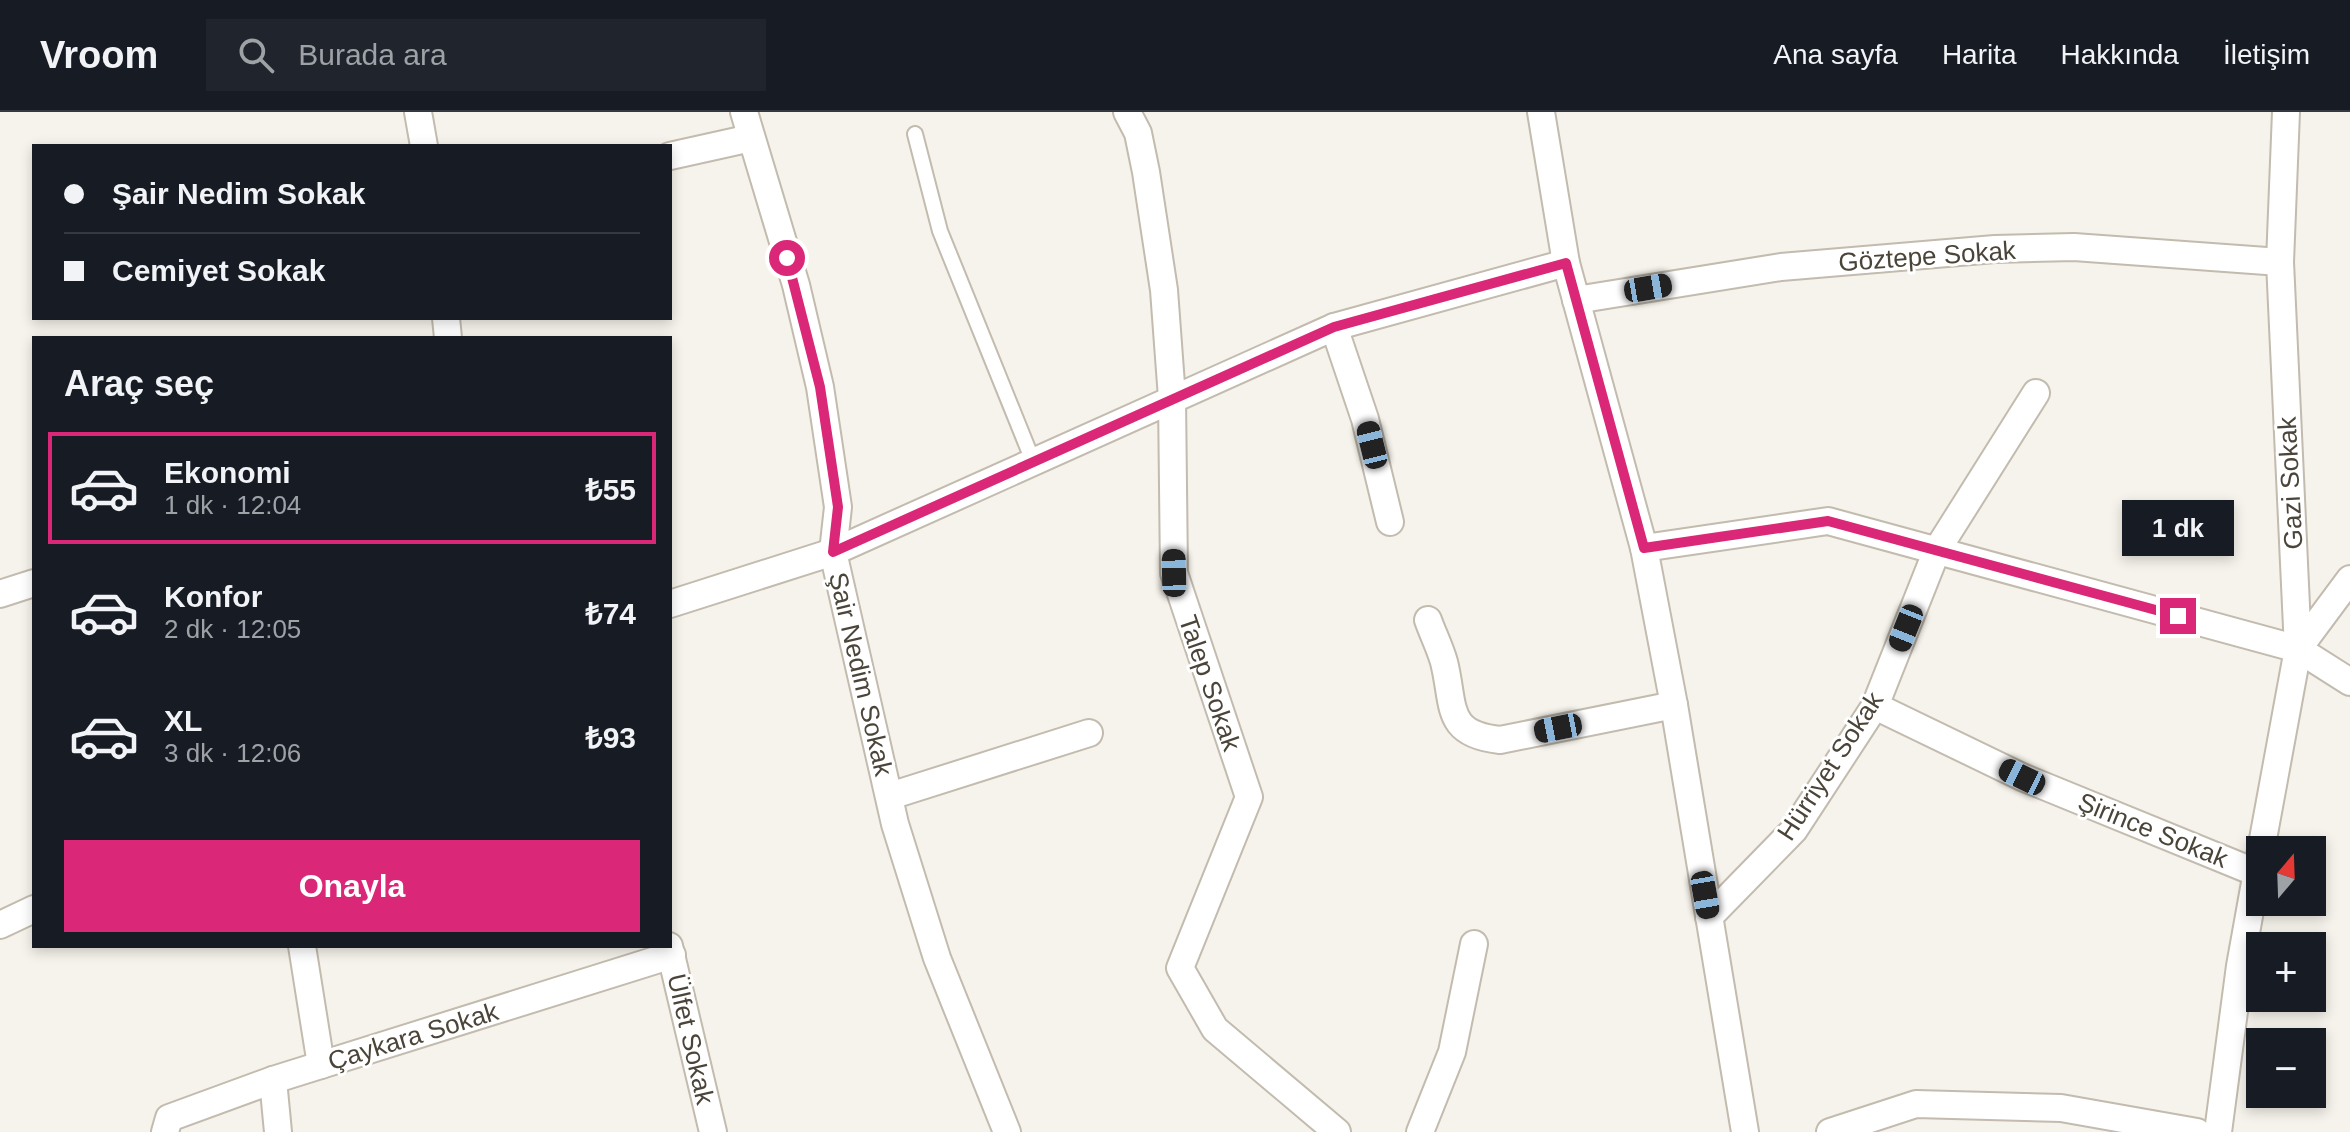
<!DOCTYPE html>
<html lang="tr">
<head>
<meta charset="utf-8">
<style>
	:root { --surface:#171b24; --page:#20242c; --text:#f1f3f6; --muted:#9ea1a6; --line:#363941; --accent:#db2777 }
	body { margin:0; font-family:Helvetica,sans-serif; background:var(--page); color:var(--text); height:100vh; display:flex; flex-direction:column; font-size:30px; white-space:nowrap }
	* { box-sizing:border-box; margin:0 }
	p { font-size:26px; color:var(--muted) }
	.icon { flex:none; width:44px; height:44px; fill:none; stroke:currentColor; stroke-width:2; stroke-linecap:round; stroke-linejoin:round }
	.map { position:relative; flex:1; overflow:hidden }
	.sheet { position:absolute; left:32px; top:224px; width:640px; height:612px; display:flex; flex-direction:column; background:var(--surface); border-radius:0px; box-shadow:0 4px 12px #0003 }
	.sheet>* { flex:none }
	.hud { position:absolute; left:32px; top:32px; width:640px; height:176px; border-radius:0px; box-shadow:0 4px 12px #0003; display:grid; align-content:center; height:176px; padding:0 32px; background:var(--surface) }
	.needle { width:52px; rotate:19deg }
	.buttons { position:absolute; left:2246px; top:724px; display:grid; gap:16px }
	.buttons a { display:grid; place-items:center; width:80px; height:80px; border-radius:0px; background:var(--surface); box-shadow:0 4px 12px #0003; font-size:40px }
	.end { position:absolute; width:36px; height:36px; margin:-18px; border:10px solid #db2777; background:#fff; box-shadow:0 0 0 4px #fff }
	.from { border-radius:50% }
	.bubble { position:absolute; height:56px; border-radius:0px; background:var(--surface); box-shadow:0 4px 12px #0003; font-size:26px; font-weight:800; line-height:56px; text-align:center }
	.car { position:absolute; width:24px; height:48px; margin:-24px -12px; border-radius:10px; box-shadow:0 0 6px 2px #0007; background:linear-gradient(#222 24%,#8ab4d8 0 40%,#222 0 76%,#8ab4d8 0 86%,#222 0) }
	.hud b { display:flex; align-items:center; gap:28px; height:76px; font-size:30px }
	.hud b+b { border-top:2px solid var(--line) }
	.hud i { width:20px; height:20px; background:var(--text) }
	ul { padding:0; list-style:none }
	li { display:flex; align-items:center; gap:24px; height:112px; margin:0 16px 12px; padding:0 16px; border:4px solid transparent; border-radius:0px }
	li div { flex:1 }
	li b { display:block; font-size:30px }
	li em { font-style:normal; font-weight:800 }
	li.active { border-color:var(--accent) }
	li>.icon { width:72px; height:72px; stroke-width:1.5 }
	h2 { padding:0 32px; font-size:36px; line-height:96px }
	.primary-button { display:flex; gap:16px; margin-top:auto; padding:16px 32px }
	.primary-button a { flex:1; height:92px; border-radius:0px; background:var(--accent); color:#fff; font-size:32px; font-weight:800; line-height:92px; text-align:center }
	header { display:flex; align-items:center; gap:48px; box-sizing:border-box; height:112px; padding:0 40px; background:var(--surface); border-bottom:2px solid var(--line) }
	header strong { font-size:38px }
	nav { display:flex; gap:44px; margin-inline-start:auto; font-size:28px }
	.search { width:560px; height:72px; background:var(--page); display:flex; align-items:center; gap:20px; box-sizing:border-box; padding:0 28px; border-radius:0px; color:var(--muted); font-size:30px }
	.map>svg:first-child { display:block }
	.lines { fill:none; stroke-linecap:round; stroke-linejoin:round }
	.lane-casing { stroke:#c2bbae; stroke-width:18 }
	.street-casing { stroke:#c2bbae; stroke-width:30 }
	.lane { stroke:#fff; stroke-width:14 }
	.street { stroke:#fff; stroke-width:26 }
	.route { stroke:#db2777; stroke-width:10 }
	.labels { text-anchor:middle; stroke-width:6; stroke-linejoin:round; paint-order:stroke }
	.street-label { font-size:26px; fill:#4b4439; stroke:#fff }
</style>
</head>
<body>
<header>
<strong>Vroom</strong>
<div class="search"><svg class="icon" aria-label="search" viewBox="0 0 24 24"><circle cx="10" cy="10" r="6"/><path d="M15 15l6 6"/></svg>Burada ara</div>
<nav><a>Ana sayfa</a><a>Harita</a><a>Hakkında</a><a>İletişim</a></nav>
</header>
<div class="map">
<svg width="2350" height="1020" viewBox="0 0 2350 1020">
	<rect width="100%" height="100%" fill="#f6f3ec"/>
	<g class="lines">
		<defs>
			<polyline id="lane" points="915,22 940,119 1033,349"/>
			<g id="street">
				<polyline points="418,0 424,34"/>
				<polyline points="744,0 796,173 820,275 838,395 833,440 895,712 937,846 1007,1020"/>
				<polyline points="1127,0 1138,21 1146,60 1164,178 1172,286 1174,461 1249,685 1180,856 1215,917 1337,1020"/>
				<polyline points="1541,0 1566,151 1644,436 1674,593 1745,1020"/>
				<polyline points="670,44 751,26"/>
				<polyline points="1576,188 1781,155 1995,137 2074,135 2280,150"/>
				<polyline points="446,206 448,226"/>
				<polyline points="1334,215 1365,307 1390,410"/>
				<polyline points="1644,436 1828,409 2298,537 2350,570"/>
				<polyline points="0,482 34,471"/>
				<polyline points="670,492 833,440 1334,215 1566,151"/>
				<path d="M1428,508c5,14 12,28 16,42 11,44 0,72 56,78l174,-35"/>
				<polyline points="2298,537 2350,467"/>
				<polyline points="1875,594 2022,665 2257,761"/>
				<polyline points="890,684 1089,621"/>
				<polyline points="2261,738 2298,537 2280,150 2286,0"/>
				<polyline points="1709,805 1794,718 1875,594 1937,438 2036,281"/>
				<polyline points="0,813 34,797"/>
				<polyline points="302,834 321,953"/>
				<polyline points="669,834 713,1020"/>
				<polyline points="273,968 278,1020"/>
				<polyline points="165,1020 169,1006 273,968 672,843"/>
				<polyline points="1420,1020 1452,940 1474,832"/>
				<polyline points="1830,1020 1916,992 2061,996 2197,1020"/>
				<polyline points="2218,1020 2240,854 2260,743"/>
			</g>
		</defs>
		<!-- lane casing -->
		<use href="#lane" class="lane-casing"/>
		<!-- street casing -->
		<use href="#street" class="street-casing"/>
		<!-- lane -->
		<use href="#lane" class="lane"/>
		<!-- street -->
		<use href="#street" class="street"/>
	</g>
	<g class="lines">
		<!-- route -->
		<polyline class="route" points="787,146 820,275 838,395 833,440 1334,215 1566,151 1644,436 1828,409 2178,504"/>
	</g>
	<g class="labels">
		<!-- street labels -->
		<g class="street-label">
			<text transform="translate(1927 144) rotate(-4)" y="9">Göztepe Sokak</text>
			<text transform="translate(2290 371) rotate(-93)" y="9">Gazi Sokak</text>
			<text transform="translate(861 562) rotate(77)" y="9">Şair Nedim Sokak</text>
			<text transform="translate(1210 571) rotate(71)" y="9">Talep Sokak</text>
			<text transform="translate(1830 654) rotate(-57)" y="9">Hürriyet Sokak</text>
			<text transform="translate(2153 718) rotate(22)" y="9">Şirince Sokak</text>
			<text transform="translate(413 924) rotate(-17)" y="9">Çaykara Sokak</text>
			<text transform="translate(691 927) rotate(77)" y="9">Ülfet Sokak</text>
		</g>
	</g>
</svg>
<div class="buttons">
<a><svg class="needle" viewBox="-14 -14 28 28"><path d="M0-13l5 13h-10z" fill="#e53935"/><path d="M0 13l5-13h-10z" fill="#9ea1a6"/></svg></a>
<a>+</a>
<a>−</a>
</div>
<i class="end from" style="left:787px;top:146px"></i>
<i class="end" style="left:2178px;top:504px"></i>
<div class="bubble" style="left:2122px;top:388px;width:112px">1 dk</div>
<i class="car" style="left:1648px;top:176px;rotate:80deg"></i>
<i class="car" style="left:1372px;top:333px;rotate:346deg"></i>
<i class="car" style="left:1174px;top:461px;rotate:359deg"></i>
<i class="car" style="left:1906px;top:516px;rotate:202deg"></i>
<i class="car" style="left:1558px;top:616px;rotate:259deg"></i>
<i class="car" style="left:2022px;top:665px;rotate:296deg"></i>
<i class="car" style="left:1705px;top:783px;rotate:170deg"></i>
<div class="hud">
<b><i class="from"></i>Şair Nedim Sokak</b>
<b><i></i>Cemiyet Sokak</b>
</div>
<section class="sheet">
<h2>Araç seç</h2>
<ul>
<li class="active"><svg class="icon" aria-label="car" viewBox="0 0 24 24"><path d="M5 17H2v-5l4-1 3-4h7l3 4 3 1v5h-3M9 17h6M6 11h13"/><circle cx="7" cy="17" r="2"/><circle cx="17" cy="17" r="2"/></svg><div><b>Ekonomi</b><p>1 dk · 12:04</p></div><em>₺55</em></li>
<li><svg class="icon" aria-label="car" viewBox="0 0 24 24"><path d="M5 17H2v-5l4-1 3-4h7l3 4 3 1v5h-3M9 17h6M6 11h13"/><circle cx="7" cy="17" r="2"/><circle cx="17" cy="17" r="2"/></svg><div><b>Konfor</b><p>2 dk · 12:05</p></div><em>₺74</em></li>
<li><svg class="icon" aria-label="car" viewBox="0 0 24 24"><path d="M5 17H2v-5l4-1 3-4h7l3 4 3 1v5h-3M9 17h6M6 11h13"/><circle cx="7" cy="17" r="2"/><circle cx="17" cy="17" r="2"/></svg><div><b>XL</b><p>3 dk · 12:06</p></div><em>₺93</em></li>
</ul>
<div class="primary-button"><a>Onayla</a></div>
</section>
</div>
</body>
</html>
